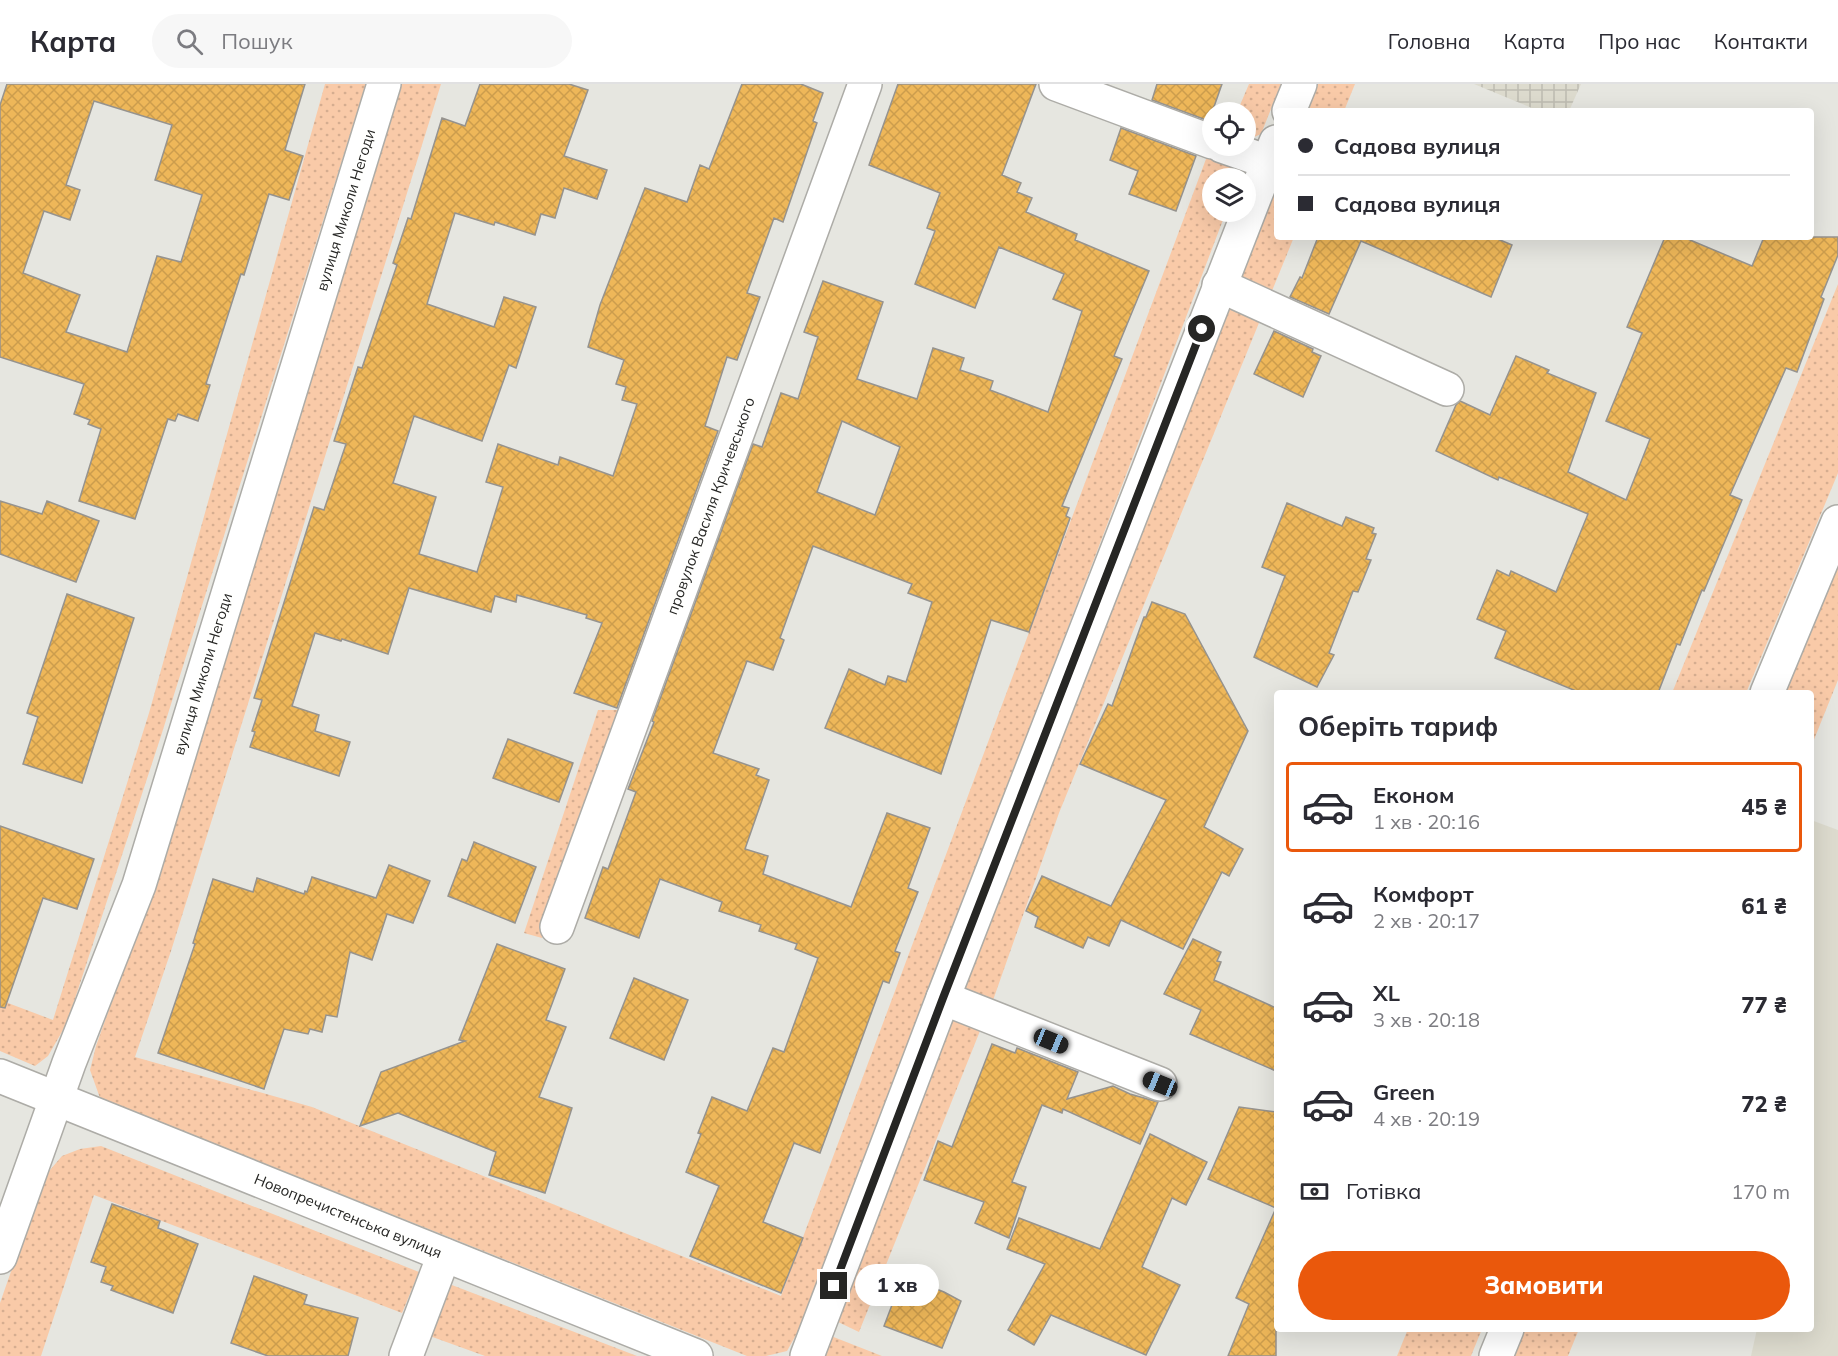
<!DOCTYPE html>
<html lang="uk">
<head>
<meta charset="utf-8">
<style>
	:root { --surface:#fff; --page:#f7f7f7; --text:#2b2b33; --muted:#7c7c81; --line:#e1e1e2; --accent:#ea580c }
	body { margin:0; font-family:Mulish,sans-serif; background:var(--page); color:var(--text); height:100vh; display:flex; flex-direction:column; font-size:22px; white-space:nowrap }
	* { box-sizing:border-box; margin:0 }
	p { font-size:20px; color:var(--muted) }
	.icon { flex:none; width:33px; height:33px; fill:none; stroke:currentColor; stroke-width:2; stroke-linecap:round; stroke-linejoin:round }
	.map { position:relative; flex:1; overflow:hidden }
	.sheet { position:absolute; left:1274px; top:606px; width:540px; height:642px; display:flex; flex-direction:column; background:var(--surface); border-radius:6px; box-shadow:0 6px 24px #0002 }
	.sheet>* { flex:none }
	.top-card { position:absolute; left:1274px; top:24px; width:540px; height:132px; border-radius:6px; box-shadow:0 6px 24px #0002; display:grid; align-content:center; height:132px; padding:0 24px; background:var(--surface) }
	.tools { position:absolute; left:1202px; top:18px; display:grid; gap:12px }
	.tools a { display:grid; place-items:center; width:54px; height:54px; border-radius:50%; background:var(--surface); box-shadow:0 6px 24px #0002; font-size:30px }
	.end { position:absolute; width:27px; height:27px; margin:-14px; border:8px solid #262624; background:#fff; box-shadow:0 0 0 3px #fff }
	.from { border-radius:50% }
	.bubble { position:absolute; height:42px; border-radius:21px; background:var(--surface); box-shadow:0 6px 24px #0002; font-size:20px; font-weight:800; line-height:42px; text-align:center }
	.car { position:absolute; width:18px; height:36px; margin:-18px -9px; border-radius:8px; box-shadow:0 0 4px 2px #0007; background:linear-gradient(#222 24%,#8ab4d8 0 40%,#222 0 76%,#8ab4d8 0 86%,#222 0) }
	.top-card b { display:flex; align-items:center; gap:21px; height:57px; font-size:22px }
	.top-card b+b { border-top:2px solid var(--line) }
	.top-card i { width:15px; height:15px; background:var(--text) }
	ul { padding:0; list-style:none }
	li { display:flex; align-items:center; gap:18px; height:90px; margin:0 12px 9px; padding:0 12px; border:3px solid transparent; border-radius:6px }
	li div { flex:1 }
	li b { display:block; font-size:22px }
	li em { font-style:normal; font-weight:800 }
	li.active { border-color:var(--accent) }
	li>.icon { width:54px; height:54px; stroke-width:1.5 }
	h2 { padding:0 24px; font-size:27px; line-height:72px }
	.pay { display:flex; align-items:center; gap:15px; height:66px; padding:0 24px; font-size:22px }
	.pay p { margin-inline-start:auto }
	.cta { display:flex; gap:12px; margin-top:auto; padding:12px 24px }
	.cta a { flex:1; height:69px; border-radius:36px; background:var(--accent); color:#fff; font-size:24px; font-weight:800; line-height:69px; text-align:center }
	header { display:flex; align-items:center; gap:36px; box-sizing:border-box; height:84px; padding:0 30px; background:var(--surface); border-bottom:2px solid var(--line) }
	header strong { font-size:28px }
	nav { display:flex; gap:33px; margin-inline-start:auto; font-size:21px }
	.search { width:420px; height:54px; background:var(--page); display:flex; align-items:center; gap:15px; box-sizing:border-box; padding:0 21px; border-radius:33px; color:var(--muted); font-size:22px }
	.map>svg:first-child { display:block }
	.built { fill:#dddbce }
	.industrial { fill:url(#industrial-grid) }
	.grass { fill:url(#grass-dots) }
	.building { fill:url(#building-cross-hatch); stroke:#96938e; stroke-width:1.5; fill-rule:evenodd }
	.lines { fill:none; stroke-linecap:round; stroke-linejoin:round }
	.minor-casing { stroke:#adaca7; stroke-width:36 }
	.minor { stroke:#fff; stroke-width:33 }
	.route { stroke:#262624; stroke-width:8 }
	.labels { text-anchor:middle; stroke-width:6; stroke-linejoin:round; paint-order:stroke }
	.street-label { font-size:15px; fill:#262624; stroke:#fffffe }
</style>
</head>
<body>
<header>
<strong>Карта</strong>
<div class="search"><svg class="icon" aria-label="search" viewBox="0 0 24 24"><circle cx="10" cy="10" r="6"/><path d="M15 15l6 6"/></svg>Пошук</div>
<nav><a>Головна</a><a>Карта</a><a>Про нас</a><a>Контакти</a></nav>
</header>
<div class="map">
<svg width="1838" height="1272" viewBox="0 0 1838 1272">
	<defs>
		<pattern id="industrial-grid" width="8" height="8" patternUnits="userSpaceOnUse" patternTransform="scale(1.5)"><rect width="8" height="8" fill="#dddbce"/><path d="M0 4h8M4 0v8" fill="none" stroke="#bebcb1"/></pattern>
		<pattern id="grass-dots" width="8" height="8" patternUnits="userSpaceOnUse" patternTransform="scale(1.5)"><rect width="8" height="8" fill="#f9caa8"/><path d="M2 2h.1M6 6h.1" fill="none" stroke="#d5ad90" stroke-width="1.8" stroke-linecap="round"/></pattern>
		<pattern id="building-cross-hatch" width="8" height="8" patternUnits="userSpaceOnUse" patternTransform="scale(1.5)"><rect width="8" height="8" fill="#eeb759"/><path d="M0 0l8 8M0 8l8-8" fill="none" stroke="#cc9d4d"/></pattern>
	</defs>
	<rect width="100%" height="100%" fill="#e6e6e0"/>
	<!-- built -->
	<polygon class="built" points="1811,736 1838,746 1838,1272 1751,1272 1757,1245 1810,1245"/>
	<!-- industrial -->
	<polygon class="industrial" points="1474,0 1581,0 1569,27 1539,27"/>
	<!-- grass -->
	<g class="grass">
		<polygon points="325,0 366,0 161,652 67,939 48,972 35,982 0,967 0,916 53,936 149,629"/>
		<polygon points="401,0 441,0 171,867 135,973 312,1023 781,1212 1209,67 1232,85 1235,94 1212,94 1212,128 1226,128 805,1235 787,1267 766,1272 747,1272 100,1014 90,986 96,962 143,830 213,598"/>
		<polygon points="1249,0 1281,0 1261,50 1245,57 1245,28 1237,28"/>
		<polygon points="1318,0 1355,0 1344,27 1308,27"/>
		<polygon points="1276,106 1276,153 1294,153 1059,729 991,922 962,902"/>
		<polygon points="1838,200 1838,389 1746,609 1672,609"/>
		<polygon points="1838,478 1838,596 1811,663 1810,609 1783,609"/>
		<polygon points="598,626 622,626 542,854 524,849"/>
		<polygon points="948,931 982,942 859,1248 836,1237"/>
		<polygon points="101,1062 419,1188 402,1229 94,1111 41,1272 0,1272 0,1219 44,1093 62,1072 80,1065"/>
		<polygon points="444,1198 637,1272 485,1272 427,1251"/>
		<polygon points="1408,1245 1482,1245 1471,1272 1397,1272"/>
		<polygon points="1521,1245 1579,1245 1568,1272 1511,1272"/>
		<polygon points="831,1252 882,1272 824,1272"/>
	</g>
	<!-- building -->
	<g class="building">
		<path d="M7,0h298l-20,66 18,6 -14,44 -20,-6 -25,81 -3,-1 -35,110 4,1 -12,36 -20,-7 -3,7 -7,-2 -33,100 -56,-18 22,-72 -13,-5 2,-4 -16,-6 10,-30 -84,-27v-252zM94,17l78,24 -17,55 47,15 -21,67 -24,-6 -30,96 -61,-20 14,-37 -57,-22 21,-62 26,9 10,-30 -14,-5z"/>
		<polygon points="480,0 569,0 588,6 564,72 607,86 597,115 564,104 555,134 541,130 535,151 495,138 494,141 455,129 427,220 494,243 504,213 536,223 516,284 509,281 482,357 414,332 393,399 436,413 419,470 477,488 503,403 486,398 498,360 558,381 560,373 613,392 637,320 622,316 626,303 616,300 624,276 588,263 600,221 645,104 687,118 700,81 709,85 742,0 801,0 823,9 813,37 817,39 783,138 774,134 747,209 760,213 737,276 727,273 705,342 718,347 617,624 574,609 602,539 586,534 587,531 517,511 516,518 495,512 491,528 409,504 388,570 342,555 341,557 315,549 292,622 319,631 315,647 350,658 339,692 250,663 255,648 252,647 262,616 254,614 314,423 324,426 346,360 334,357 358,283 362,284 397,181 393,179 408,134 411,135 442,34 465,42"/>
		<path d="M898,0h138l-34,91 19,8 -4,9 15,6 -6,14 51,22 -2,6 74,31 -35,85 8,3 -60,147 7,2 -3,8 4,2 -41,114 -38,-12 -50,154 -116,-46 24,-59 36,16 3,-9 18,6 26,-80 -24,-9 4,-9 -99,-38 -33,92 4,2 -11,30 -26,-9 -34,92 46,16 -3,6 13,5 -24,69 23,7 -5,18 88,33 36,-94 43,15 -22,60 10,4 -23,59 5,2 -11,30 -6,-2 -63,172 -26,-10 -31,79 40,16 -22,55 -91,-37 29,-70 -33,-14 15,-38 -3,-1 14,-36 35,14 26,-63 11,4 34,-94 -23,-9 2,-5 -38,-13 2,-6 -42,-14 3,-9 -62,-23 -21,59 -54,-20 18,-51 5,2 28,-77 -8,-3 26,-67 -2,-1 101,-277 9,3 19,-54 17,6 20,-62 -14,-5 19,-51 60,21 -26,77 60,20 16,-51 31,10 -4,12 33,11 -3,9 58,22 34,-101 -29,-12 11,-25 -65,-27 -24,61 -60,-24 20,-53 -8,-3 13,-35 -71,-28zM842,337l58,26 -25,68 -58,-23z"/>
		<polygon points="1157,0 1222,0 1209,37 1152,16"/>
		<polygon points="1121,44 1196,72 1176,127 1129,110 1138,87 1110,76"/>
		<polygon points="1318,153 1493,153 1512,161 1491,213 1361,157 1329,230 1290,213 1300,193 1302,194"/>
		<polygon points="1665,153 1683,153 1752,182 1764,153 1838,153 1838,171 1821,213 1824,215 1797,288 1786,284 1730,411 1742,416 1704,507 1702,506 1680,561 1677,560 1658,609 1581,609 1495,574 1506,547 1477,535 1497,486 1509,492 1511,487 1556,508 1588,430 1499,393 1498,396 1436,367 1456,321 1460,317 1490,331 1516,272 1549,286 1547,289 1596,309 1568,388 1626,416 1650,355 1606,337 1642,249 1627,243"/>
		<polygon points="1274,247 1313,265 1312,268 1321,272 1303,313 1254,290"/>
		<polygon points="0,417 42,430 47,417 99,437 76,498 0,470"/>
		<polygon points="1287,419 1342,442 1346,433 1374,444 1372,449 1376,450 1366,475 1371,476 1358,508 1353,507 1329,569 1334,571 1317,603 1254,573 1285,492 1262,483"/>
		<polygon points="67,510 134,534 82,699 23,680 38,633 27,629"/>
		<polygon points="1152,518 1185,530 1248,647 1204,743 1243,765 1229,792 1222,788 1183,865 1121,836 1109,862 1088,853 1083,864 1035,843 1038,833 1026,827 1042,792 1111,822 1166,716 1080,680 1108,620 1112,622 1144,533 1146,533"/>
		<polygon points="508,655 573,679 559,718 493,694"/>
		<polygon points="0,742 94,775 77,825 43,814 5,924 0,923"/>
		<polygon points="474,758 536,783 515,839 448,812 462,775 467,777"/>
		<polygon points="389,781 430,797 413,839 387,830 372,876 350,868 337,933 326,931 322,948 310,945 308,950 284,945 264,1005 158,969 195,860 193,859 213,795 253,808 257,794 304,810 305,807 307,808 312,793 376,814"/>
		<polygon points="1193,855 1221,868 1217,877 1221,878 1214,896 1276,924 1276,987 1190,950 1201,926 1164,910"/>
		<polygon points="497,860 565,885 546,936 566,943 539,1013 572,1024 545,1109 489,1091 496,1068 398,1029 360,1042 381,988 465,957 459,956"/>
		<polygon points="634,894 688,916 664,976 610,954"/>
		<polygon points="992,960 1015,969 1017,964 1078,988 1067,1015 1113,1002 1130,1010 1158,1018 1140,1060 1063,1025 1062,1029 1042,1021 1012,1098 1026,1103 1009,1154 975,1139 984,1118 924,1096 938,1057 952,1063"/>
		<polygon points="1239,1023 1276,1028 1276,1272 1228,1272 1249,1220 1236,1214 1276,1124 1208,1095"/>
		<polygon points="1150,1050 1207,1078 1186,1121 1172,1114 1142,1183 1180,1201 1146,1271 1051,1231 1034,1261 1008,1246 1045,1180 1007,1165 1019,1134 1100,1165"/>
		<polygon points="112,1120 160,1137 158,1144 198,1160 173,1229 111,1206 113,1202 101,1198 106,1183 91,1178"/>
		<polygon points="254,1192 307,1211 304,1220 358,1234 348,1272 268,1272 231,1259"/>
		<polygon points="903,1192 944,1208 961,1217 942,1264 884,1242"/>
	</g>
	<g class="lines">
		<defs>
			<g id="minor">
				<polyline points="1056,0 1212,58"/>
				<polyline points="1289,27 1300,0"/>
				<polyline points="1222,62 1268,78"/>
				<polyline points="1219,201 1447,305"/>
				<polyline points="1767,609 1838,438"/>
				<polyline points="557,843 865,0"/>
				<polyline points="943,914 1160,1000"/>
				<polyline points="0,992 696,1272"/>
				<polyline points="0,1173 69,979 139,801 384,0"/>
				<polyline points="406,1272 444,1171"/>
				<polyline points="807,1272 943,914 1276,58"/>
				<polyline points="1496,1272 1507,1245"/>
			</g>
		</defs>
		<!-- minor casing -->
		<use href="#minor" class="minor-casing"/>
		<!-- minor -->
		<use href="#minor" class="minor"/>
	</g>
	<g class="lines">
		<!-- route -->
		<polyline class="route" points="834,1202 943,914 1202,245"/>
	</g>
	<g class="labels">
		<!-- street labels -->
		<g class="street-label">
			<text transform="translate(346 126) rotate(-73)" y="5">вулиця Миколи Негоди</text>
			<text transform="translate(711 422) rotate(-70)" y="5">провулок Василя Кричевського</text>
			<text transform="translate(203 590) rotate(-73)" y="5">вулиця Миколи Негоди</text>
			<text transform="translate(348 1132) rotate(22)" y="5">Новопречистенська вулиця</text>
		</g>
	</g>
</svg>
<div class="tools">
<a><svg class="icon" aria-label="locate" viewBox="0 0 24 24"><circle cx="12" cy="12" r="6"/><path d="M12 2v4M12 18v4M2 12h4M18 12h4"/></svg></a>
<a><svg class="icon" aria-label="layers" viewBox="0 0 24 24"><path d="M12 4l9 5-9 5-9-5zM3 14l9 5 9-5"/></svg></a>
</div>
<i class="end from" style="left:1202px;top:245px"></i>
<i class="end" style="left:834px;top:1202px"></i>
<div class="bubble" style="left:855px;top:1180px;width:84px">1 хв</div>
<i class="car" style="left:1051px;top:957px;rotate:112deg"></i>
<i class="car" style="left:1160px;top:1000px;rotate:292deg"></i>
<div class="top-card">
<b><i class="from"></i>Садова вулиця</b>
<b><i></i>Садова вулиця</b>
</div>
<section class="sheet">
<h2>Оберіть тариф</h2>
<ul>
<li class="active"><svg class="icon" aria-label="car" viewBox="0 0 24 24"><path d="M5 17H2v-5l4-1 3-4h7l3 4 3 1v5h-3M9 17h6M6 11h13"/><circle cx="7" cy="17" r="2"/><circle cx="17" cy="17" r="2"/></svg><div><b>Економ</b><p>1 хв · 20:16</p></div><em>45 ₴</em></li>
<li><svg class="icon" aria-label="car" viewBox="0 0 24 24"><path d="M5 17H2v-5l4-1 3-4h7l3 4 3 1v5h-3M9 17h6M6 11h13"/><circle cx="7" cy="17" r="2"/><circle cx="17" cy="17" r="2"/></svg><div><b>Комфорт</b><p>2 хв · 20:17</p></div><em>61 ₴</em></li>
<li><svg class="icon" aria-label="car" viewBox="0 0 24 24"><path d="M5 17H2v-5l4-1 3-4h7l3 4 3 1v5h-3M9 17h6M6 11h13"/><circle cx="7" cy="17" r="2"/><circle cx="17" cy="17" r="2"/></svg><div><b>XL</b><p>3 хв · 20:18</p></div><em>77 ₴</em></li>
<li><svg class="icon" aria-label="car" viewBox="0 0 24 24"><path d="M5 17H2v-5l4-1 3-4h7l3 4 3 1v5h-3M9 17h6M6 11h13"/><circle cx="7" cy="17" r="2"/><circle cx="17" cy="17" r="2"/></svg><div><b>Green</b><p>4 хв · 20:19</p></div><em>72 ₴</em></li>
</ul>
<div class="pay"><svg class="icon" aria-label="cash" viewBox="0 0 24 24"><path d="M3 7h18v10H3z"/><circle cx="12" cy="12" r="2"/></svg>Готівка<p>170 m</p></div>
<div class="cta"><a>Замовити</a></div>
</section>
</div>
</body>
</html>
